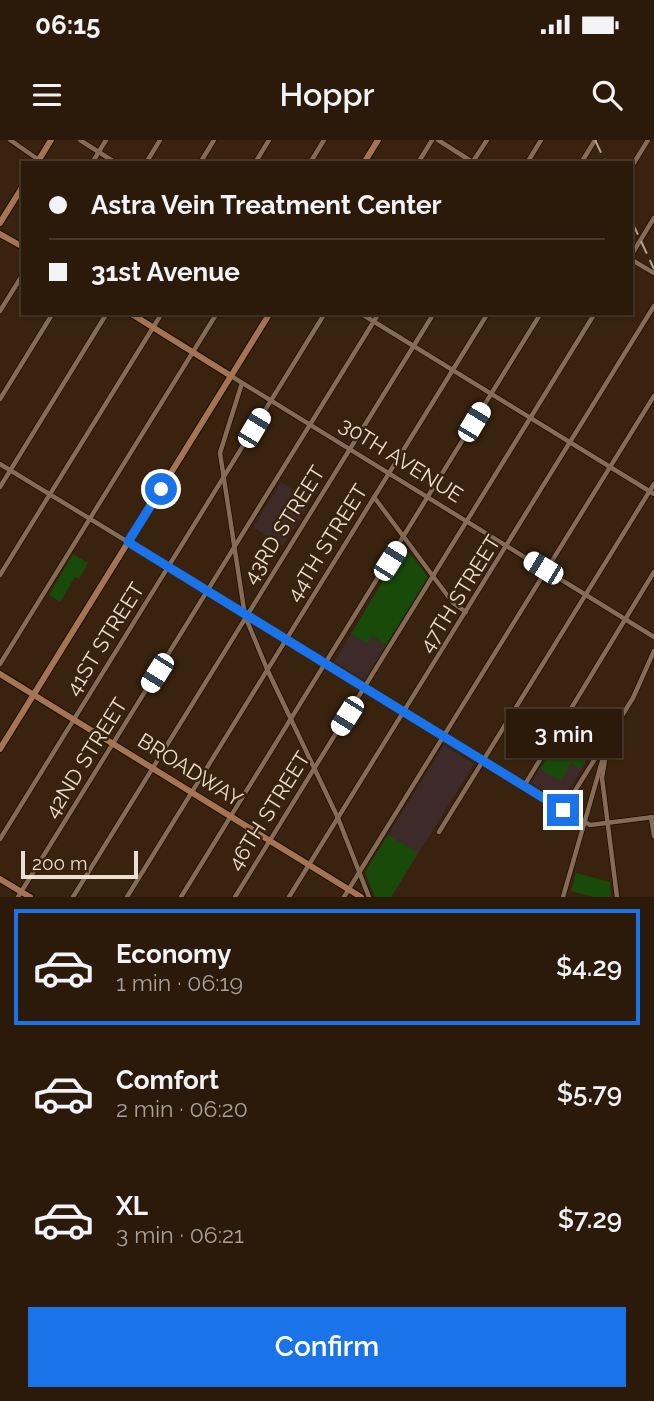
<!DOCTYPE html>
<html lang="en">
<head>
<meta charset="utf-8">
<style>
	:root { --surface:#2b1a0a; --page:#332313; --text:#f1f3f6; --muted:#a6a19c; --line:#47382b; --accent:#1a73e8 }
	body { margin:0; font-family:Raleway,sans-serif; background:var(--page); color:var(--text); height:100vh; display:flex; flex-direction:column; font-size:26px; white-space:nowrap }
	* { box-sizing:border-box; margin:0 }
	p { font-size:23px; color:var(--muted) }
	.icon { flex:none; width:38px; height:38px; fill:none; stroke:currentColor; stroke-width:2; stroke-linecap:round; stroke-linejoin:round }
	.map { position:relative; height:757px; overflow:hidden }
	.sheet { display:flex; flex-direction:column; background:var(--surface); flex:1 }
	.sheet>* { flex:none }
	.guide { position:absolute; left:21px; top:21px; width:612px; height:154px; border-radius:0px; box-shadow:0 2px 5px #0004,0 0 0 2px var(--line); display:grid; align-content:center; height:154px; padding:0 28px; background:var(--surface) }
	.scale { position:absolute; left:21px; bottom:18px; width:117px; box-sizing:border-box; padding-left:7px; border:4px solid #ecded1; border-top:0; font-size:19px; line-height:24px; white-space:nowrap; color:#ecded1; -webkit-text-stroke:5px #39230e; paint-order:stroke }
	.end { position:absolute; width:32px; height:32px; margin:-16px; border:9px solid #1a73e8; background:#fff; box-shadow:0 0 0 4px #fff }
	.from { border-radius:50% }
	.bubble { position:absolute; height:49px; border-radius:0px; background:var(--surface); box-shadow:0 2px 5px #0004,0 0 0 2px var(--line); font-size:23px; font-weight:600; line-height:49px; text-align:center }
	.car { position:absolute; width:21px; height:42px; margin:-21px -10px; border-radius:9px; box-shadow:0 0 5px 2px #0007; background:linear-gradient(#fff 24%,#345 0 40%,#fff 0 76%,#345 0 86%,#fff 0) }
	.guide b { display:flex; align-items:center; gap:24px; height:66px; font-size:26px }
	.guide b+b { border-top:2px solid var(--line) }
	.guide i { width:18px; height:18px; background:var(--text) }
	ul { padding:12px 0 0; list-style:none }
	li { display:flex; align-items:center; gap:21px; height:116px; margin:0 14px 10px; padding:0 14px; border:4px solid transparent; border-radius:0px }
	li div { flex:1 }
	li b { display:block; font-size:26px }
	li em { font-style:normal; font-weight:600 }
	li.selected { border-color:var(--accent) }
	li>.icon { width:63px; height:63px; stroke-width:1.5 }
	.primary-button { display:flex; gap:14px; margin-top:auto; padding:14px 28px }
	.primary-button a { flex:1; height:80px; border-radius:0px; background:var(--accent); color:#fff; font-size:28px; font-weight:600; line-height:80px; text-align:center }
	.status { display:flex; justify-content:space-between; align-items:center; height:49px; padding:0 35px; background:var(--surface); direction:ltr }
	.status svg { height:19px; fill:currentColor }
	header { display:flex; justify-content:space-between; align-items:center; height:91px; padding:0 28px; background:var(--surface); font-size:32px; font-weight:600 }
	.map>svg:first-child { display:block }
	.education { fill:#3e2a29 }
	.green { fill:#184b0a }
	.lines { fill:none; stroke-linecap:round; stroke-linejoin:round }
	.street-casing { stroke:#1f0c00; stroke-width:6 }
	.secondary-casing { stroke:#1f0c00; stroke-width:8 }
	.street { stroke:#866c56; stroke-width:4.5 }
	.secondary { stroke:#a47453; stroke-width:6 }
	.rail { stroke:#b4a494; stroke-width:2; stroke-dasharray:14 7; stroke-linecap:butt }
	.route { stroke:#1a73e8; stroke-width:9 }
	.labels { text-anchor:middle; stroke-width:5; stroke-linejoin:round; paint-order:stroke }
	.street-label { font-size:21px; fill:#ecded1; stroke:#39230e }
</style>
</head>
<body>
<div class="status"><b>06:15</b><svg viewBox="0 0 49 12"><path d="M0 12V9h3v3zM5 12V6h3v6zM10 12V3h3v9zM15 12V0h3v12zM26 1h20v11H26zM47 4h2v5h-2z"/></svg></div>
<header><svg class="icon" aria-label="menu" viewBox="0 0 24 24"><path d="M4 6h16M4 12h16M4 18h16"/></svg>Hoppr<svg class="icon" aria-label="search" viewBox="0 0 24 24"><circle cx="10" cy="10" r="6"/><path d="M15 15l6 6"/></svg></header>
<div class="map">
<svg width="654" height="757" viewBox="0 0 654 757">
	<rect width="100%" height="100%" fill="#39230e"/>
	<!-- education -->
	<g class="education">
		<polygon points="281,342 311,361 283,406 253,387"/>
		<polygon points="351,494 367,503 371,496 386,505 365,540 334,522"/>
		<polygon points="575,571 606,590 562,661 531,643"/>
		<polygon points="444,605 474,624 391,757 375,757 365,732"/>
	</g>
	<!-- green -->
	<g class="green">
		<polygon points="404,406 428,437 386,505 372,496 367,503 351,494"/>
		<polygon points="73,414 88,423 79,439 75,437 60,462 49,455"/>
		<polygon points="576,573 605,590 580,629 571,623 560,641 540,629"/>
		<polygon points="388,695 418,713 391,757 375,757 365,732"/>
		<polygon points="576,733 610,742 611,757 593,757 571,751"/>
	</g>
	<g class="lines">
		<defs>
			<g id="street">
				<polyline points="10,0 39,20"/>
				<polyline points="80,0 116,23"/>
				<polyline points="438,0 474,23"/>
				<polyline points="92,23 106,0"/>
				<polyline points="146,23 160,0"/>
				<polyline points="200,23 214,0"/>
				<polyline points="255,23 269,0"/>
				<polyline points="310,23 324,0"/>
				<polyline points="418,23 432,0"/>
				<polyline points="472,23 487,0"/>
				<polyline points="527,23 541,0"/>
				<polyline points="581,23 595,0"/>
				<polyline points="632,26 648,0"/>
				<polyline points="632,114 654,78"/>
				<polyline points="632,120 654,133"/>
				<polyline points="0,171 23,134"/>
				<polyline points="360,173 654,354"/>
				<polyline points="231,236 654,497"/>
				<polyline points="242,243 220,313 245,476 267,529 338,678 369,757"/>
				<polyline points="0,259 53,173"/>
				<polyline points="0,324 128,402"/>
				<polyline points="0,347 107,173"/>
				<polyline points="374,357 453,463 466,472"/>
				<polyline points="0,435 162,173"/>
				<polyline points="0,524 217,173"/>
				<polyline points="607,608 602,638 617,757"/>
				<polyline points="483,621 590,685 654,677"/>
				<polyline points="524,646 654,432"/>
				<polyline points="563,670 633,558 654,511"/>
				<polyline points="651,677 654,696"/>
				<polyline points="439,692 654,344"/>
				<polyline points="0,699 325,173"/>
				<polyline points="18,757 379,173"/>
				<polyline points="73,757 434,173"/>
				<polyline points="127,757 488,173"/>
				<polyline points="181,757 541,173"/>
				<polyline points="235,757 595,173"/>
				<polyline points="289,757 654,166"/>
				<polyline points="344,757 654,256"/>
				<polyline points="563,757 607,604"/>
			</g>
			<g id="secondary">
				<polyline points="37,23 51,0"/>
				<polyline points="364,23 378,0"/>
				<polyline points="0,83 23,46"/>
				<polyline points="0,94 23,107"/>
				<polyline points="130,173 231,236"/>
				<polyline points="128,402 483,621"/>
				<polyline points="0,534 361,757"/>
				<polyline points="0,609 270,173"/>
				<polyline points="0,739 30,757"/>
			</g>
		</defs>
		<!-- street casing -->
		<use href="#street" class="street-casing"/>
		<!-- secondary casing -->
		<use href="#secondary" class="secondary-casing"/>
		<!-- street -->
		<use href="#street" class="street"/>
		<!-- secondary -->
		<use href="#secondary" class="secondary"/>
		<!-- rail -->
		<g class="rail">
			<polyline points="595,0 606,23"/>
			<polyline points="632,82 654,129"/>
		</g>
	</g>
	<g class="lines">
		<!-- route -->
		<polyline class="route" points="161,349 128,402 563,670"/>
	</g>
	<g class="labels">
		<!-- street labels -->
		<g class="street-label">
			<text transform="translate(401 320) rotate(32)" y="7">30TH AVENUE</text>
			<text transform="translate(284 385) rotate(-58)" y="7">43RD STREET</text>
			<text transform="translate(327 403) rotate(-58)" y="7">44TH STREET</text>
			<text transform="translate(460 454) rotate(-58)" y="7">47TH STREET</text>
			<text transform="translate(105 499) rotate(-58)" y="7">41ST STREET</text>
			<text transform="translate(86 618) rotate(-58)" y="7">42ND STREET</text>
			<text transform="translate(190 630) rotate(32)" y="7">BROADWAY</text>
			<text transform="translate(269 671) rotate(-58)" y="7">46TH STREET</text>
		</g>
	</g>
</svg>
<div class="scale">200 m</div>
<i class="end from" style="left:161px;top:349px"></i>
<i class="end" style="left:563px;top:670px"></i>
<div class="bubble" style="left:506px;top:569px;width:116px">3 min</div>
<i class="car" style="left:474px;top:282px;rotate:31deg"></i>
<i class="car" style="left:254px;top:288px;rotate:31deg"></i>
<i class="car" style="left:390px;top:421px;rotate:32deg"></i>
<i class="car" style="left:543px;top:428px;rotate:301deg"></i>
<i class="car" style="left:157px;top:533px;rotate:212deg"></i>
<i class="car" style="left:347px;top:576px;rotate:212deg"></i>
<div class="guide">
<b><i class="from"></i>Astra Vein Treatment Center</b>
<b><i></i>31st Avenue</b>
</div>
</div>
<section class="sheet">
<ul>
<li class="selected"><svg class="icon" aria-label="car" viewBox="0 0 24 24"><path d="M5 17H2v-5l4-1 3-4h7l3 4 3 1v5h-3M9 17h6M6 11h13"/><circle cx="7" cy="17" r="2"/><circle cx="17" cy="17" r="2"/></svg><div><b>Economy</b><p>1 min · 06:19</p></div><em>$4.29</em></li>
<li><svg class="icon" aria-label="car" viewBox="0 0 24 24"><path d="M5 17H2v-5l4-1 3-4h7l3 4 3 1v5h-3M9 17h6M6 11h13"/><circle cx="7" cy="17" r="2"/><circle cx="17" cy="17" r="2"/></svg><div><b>Comfort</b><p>2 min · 06:20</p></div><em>$5.79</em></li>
<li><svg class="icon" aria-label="car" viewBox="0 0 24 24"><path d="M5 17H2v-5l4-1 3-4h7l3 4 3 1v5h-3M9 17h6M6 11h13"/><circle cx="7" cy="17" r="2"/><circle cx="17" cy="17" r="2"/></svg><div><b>XL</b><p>3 min · 06:21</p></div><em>$7.29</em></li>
</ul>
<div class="primary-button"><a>Confirm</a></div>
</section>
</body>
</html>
